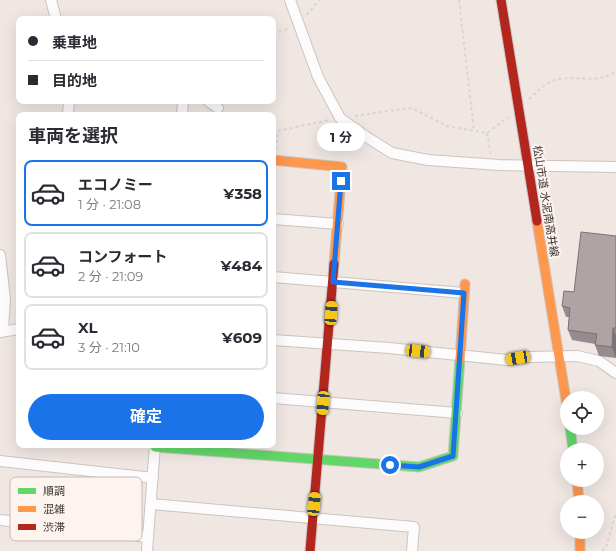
<!DOCTYPE html>
<html lang="ja">
<head>
<meta charset="utf-8">
<style>
	:root { --surface:#fff; --page:#f2f2f3; --text:#2b2b33; --muted:#7c7c81; --line:#e1e1e2; --accent:#1a73e8 }
	body { margin:0; font-family:Montserrat,"Noto Sans JP",sans-serif; background:var(--page); color:var(--text); height:100vh; display:flex; flex-direction:column; font-size:15px; white-space:nowrap }
	* { box-sizing:border-box; margin:0 }
	p { font-size:13px; color:var(--muted) }
	.icon { flex:none; width:22px; height:22px; fill:none; stroke:currentColor; stroke-width:2; stroke-linecap:round; stroke-linejoin:round }
	.map { position:relative; flex:1; overflow:hidden }
	.drawer { position:absolute; left:16px; top:112px; width:260px; height:336px; display:flex; flex-direction:column; background:var(--surface); border-radius:8px; box-shadow:0 4px 16px #0002 }
	.drawer>* { flex:none }
	.banner { position:absolute; left:16px; top:16px; width:260px; height:88px; border-radius:8px; box-shadow:0 4px 16px #0002; display:grid; align-content:center; height:88px; padding:0 12px; background:var(--surface) }
	.fabs { position:absolute; left:560px; top:391px; display:grid; gap:8px }
	.fabs a { display:grid; place-items:center; width:44px; height:44px; border-radius:50%; background:var(--surface); box-shadow:0 4px 16px #0002; font-size:20px }
	.end { position:absolute; width:18px; height:18px; margin:-9px; border:5px solid #1a73e8; background:#fff; box-shadow:0 0 0 2px #fff }
	.from { border-radius:50% }
	.bubble { position:absolute; height:28px; border-radius:14px; background:var(--surface); box-shadow:0 4px 16px #0002; font-size:13px; font-weight:700; line-height:28px; text-align:center }
	.car { position:absolute; width:12px; height:24px; margin:-12px -6px; border-radius:5px; box-shadow:0 0 3px 1px #0007; background:linear-gradient(#f5c518 24%,#345 0 40%,#f5c518 0 76%,#345 0 86%,#f5c518 0) }
	.banner b { display:flex; align-items:center; gap:14px; height:38px; font-size:15px }
	.banner b+b { border-top:1px solid var(--line) }
	.banner i { width:10px; height:10px; background:var(--text) }
	ul { padding:0; list-style:none }
	li { display:flex; align-items:center; gap:12px; height:66px; margin:0 8px 6px; padding:0 4px; border:2px solid var(--line); border-radius:8px }
	li div { flex:1 }
	li b { display:block; font-size:15px }
	li em { font-style:normal; font-weight:700 }
	li.on { border-color:var(--accent) }
	li>.icon { width:36px; height:36px; stroke-width:1.5 }
	h2 { padding:0 12px; font-size:18px; line-height:48px }
	.primary-button { display:flex; gap:8px; margin-top:auto; padding:8px 12px }
	.primary-button a { flex:1; height:46px; border-radius:24px; background:var(--accent); color:#fff; font-size:16px; font-weight:700; line-height:46px; text-align:center }
	.map>svg:first-child { display:block }
	.lines { fill:none; stroke-linecap:round; stroke-linejoin:round }
	.street-casing { stroke:#cbc4c1; stroke-width:12 }
	.fast-casing { stroke:#cbc4c1; stroke-width:11 }
	.slow-casing { stroke:#cbc4c1; stroke-width:11 }
	.jam-casing { stroke:#cbc4c1; stroke-width:11 }
	.path { stroke:#d7d4d4; stroke-width:2; stroke-dasharray:3 3; stroke-linecap:butt }
	.street { stroke:#fdfbfb; stroke-width:10 }
	.fast { stroke:#63d668; stroke-width:9 }
	.slow { stroke:#ff974d; stroke-width:9 }
	.jam { stroke:#b3261e; stroke-width:9 }
	.wall { fill:#968c8e }
	.shaded-wall { fill:#7a7274 }
	.building { fill:#afa3a5; stroke:#7a7274 }
	.route { stroke:#1a73e8; stroke-width:5 }
	.labels { text-anchor:middle; stroke-width:4; stroke-linejoin:round; paint-order:stroke }
	.street-label { font-size:11px; fill:#3d3734; stroke:#fdf3ef }
	.key { fill:#fdf3ef; stroke:#c3bbb7; stroke-width:1 }
	.key-label { font-size:11px; fill:#3d3734 }
</style>
</head>
<body>
<div class="map">
<svg width="616" height="551" viewBox="0 0 616 551">
	<rect width="100%" height="100%" fill="#f0e7e3"/>
	<g class="lines">
		<defs>
			<g id="street">
				<polyline points="51,0 56,19"/>
				<polyline points="290,0 318,77 340,118 365,136 392,153 428,160 499,165 616,167"/>
				<polyline points="208,101 218,108"/>
				<polyline points="68,115 69,101"/>
				<polyline points="182,115 183,101"/>
				<polyline points="273,219 338,224"/>
				<polyline points="0,255 5,299 3,331"/>
				<polyline points="273,277 464,293"/>
				<polyline points="0,332 19,329"/>
				<polyline points="273,340 389,348 507,360 529,357 577,356 599,361 616,373"/>
				<polyline points="273,398 457,413"/>
				<polyline points="0,461 153,478"/>
				<polyline points="151,504 414,527 412,551"/>
				<polyline points="0,520 148,537"/>
				<polyline points="147,551 155,445"/>
			</g>
			<g id="fast">
				<polyline points="570,428 573,450"/>
				<polyline points="155,447 419,467 453,456 460,359"/>
			</g>
			<g id="slow">
				<polyline points="273,160 342,167 334,264"/>
				<polyline points="537,221 567,406"/>
				<polyline points="460,359 465,284"/>
				<polyline points="577,480 579,502"/>
				<polyline points="580,532 580,551"/>
			</g>
			<g id="jam">
				<polyline points="501,0 537,221"/>
				<polyline points="310,551 334,264"/>
			</g>
		</defs>
		<!-- street casing -->
		<use href="#street" class="street-casing"/>
		<!-- fast casing -->
		<use href="#fast" class="fast-casing"/>
		<!-- slow casing -->
		<use href="#slow" class="slow-casing"/>
		<!-- jam casing -->
		<use href="#jam" class="jam-casing"/>
		<!-- path -->
		<g class="path">
			<polyline points="459,0 474,131"/>
			<polyline points="307,15 319,0"/>
			<polyline points="273,34 290,28"/>
			<path d="M529,99c7,-6 14,-14 23,-18 21,-8 44,5 64,-10"/>
			<polyline points="355,116 408,108 416,110 447,126 487,133 508,117"/>
			<polyline points="487,133 491,155"/>
			<polyline points="276,149 278,131 329,120"/>
			<polyline points="602,551 606,547 616,513"/>
		</g>
		<!-- street -->
		<use href="#street" class="street"/>
		<!-- fast -->
		<use href="#fast" class="fast"/>
		<!-- slow -->
		<use href="#slow" class="slow"/>
		<!-- jam -->
		<use href="#jam" class="jam"/>
	</g>
	<!-- wall -->
	<polygon class="wall" points="616,236 616,358 599,356 595,345 595,344 572,340 568,330 569,317 566,317 562,306 574,292"/>
	<!-- shaded-wall -->
	<polygon class="shaded-wall" points="613,328 616,336 616,358 612,347"/>
	<!-- building -->
	<polygon class="building" points="581,232 616,236 616,328 613,328 612,347 595,345 597,334 568,330 570,308 562,306 564,291 574,292"/>
	<g class="lines">
		<!-- route -->
		<polyline class="route" points="341,181 333,282 464,293 453,456 419,467 390,465"/>
	</g>
	<g class="labels">
		<!-- street labels -->
		<g class="street-label">
			<text transform="translate(546 201) rotate(81)" y="4">松山市道 水泥南高井線</text>
		</g>
	</g>
	<!-- legend -->
	<rect x="10" y="477" width="132" height="64" rx="6" class="key"/>
	<rect x="18" y="488" width="18" height="6" fill="#63d668"/>
	<rect x="18" y="506" width="18" height="6" fill="#ff974d"/>
	<rect x="18" y="524" width="18" height="6" fill="#b3261e"/>
	<g class="key-label">
		<text x="43" y="495">順調</text>
		<text x="43" y="513">混雑</text>
		<text x="43" y="531">渋滞</text>
	</g>
</svg>
<div class="fabs">
<a><svg class="icon" aria-label="locate" viewBox="0 0 24 24"><circle cx="12" cy="12" r="6"/><path d="M12 2v4M12 18v4M2 12h4M18 12h4"/></svg></a>
<a>+</a>
<a>−</a>
</div>
<i class="end from" style="left:390px;top:465px"></i>
<i class="end" style="left:341px;top:181px"></i>
<div class="bubble" style="left:317px;top:123px;width:48px">1 分</div>
<i class="car" style="left:331px;top:313px;rotate:4deg"></i>
<i class="car" style="left:418px;top:351px;rotate:96deg"></i>
<i class="car" style="left:518px;top:358px;rotate:260deg"></i>
<i class="car" style="left:323px;top:403px;rotate:185deg"></i>
<i class="car" style="left:314px;top:504px;rotate:6deg"></i>
<div class="banner">
<b><i class="from"></i>乗車地</b>
<b><i></i>目的地</b>
</div>
<section class="drawer">
<h2>車両を選択</h2>
<ul>
<li class="on"><svg class="icon" aria-label="car" viewBox="0 0 24 24"><path d="M5 17H2v-5l4-1 3-4h7l3 4 3 1v5h-3M9 17h6M6 11h13"/><circle cx="7" cy="17" r="2"/><circle cx="17" cy="17" r="2"/></svg><div><b>エコノミー</b><p>1 分 · 21:08</p></div><em>¥358</em></li>
<li><svg class="icon" aria-label="car" viewBox="0 0 24 24"><path d="M5 17H2v-5l4-1 3-4h7l3 4 3 1v5h-3M9 17h6M6 11h13"/><circle cx="7" cy="17" r="2"/><circle cx="17" cy="17" r="2"/></svg><div><b>コンフォート</b><p>2 分 · 21:09</p></div><em>¥484</em></li>
<li><svg class="icon" aria-label="car" viewBox="0 0 24 24"><path d="M5 17H2v-5l4-1 3-4h7l3 4 3 1v5h-3M9 17h6M6 11h13"/><circle cx="7" cy="17" r="2"/><circle cx="17" cy="17" r="2"/></svg><div><b>XL</b><p>3 分 · 21:10</p></div><em>¥609</em></li>
</ul>
<div class="primary-button"><a>確定</a></div>
</section>
</div>
</body>
</html>
